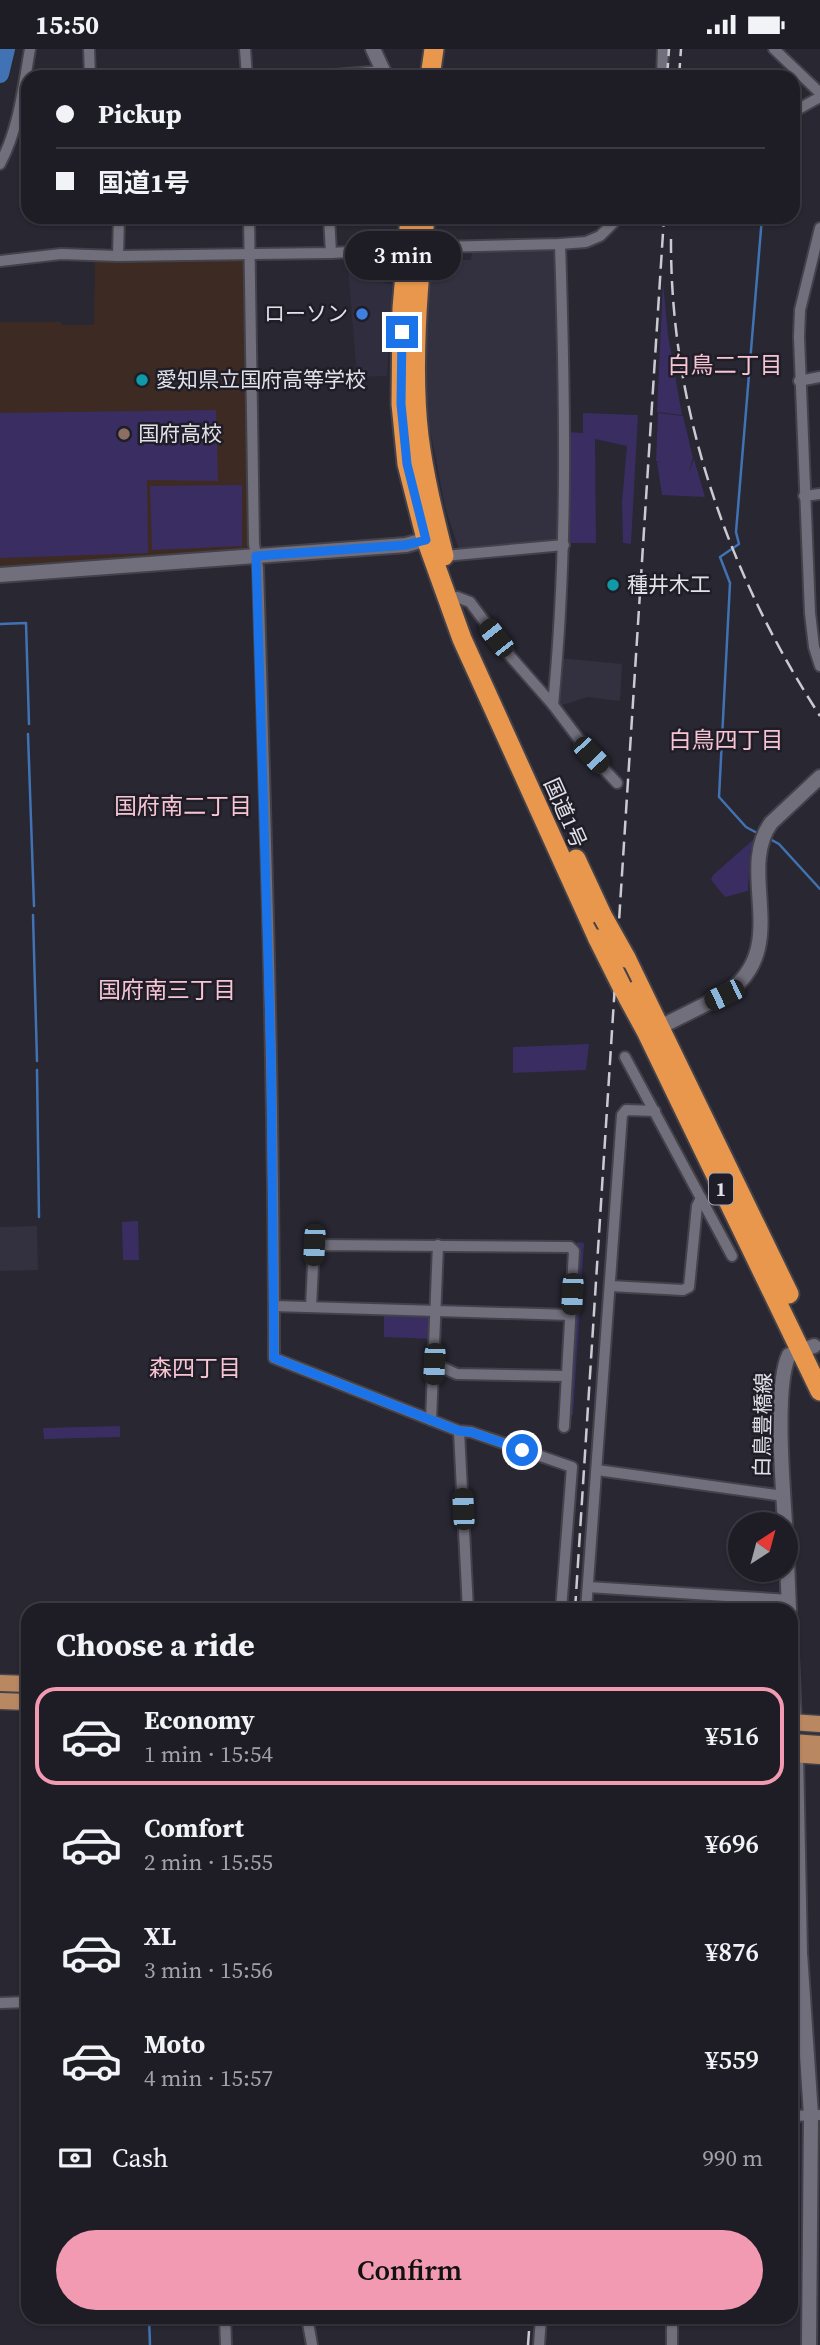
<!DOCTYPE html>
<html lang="en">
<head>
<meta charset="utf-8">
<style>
	:root { --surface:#1e1d26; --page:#26262e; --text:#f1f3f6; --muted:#a1a2a7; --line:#3c3b43; --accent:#f19ab2 }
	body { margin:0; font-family:"Source Serif 4","Noto Sans JP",serif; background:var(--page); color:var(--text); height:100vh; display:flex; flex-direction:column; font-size:26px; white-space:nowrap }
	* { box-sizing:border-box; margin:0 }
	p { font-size:23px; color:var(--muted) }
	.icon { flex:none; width:38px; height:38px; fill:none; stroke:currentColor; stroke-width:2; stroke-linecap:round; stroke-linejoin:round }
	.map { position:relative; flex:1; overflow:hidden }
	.side { position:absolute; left:21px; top:1554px; width:777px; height:721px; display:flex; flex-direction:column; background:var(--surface); border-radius:21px; box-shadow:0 2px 5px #0004,0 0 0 2px var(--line) }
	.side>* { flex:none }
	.hud { position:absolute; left:21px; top:21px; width:779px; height:154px; border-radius:21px; box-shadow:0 2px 5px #0004,0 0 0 2px var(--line); display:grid; align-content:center; height:154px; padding:0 35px; background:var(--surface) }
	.needle { width:46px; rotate:36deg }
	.tools { position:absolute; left:728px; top:1463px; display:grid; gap:14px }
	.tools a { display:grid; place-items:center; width:70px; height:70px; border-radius:50%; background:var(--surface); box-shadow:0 2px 5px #0004,0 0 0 2px var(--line); font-size:35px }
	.end { position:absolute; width:32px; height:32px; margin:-16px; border:9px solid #1a73e8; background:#fff; box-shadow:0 0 0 4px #fff }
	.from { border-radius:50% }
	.bubble { position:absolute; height:49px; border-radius:24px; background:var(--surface); box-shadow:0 2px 5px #0004,0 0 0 2px var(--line); font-size:23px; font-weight:600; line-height:49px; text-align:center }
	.car { position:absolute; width:21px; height:42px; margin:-21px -10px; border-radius:9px; box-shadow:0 0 5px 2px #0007; background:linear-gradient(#222 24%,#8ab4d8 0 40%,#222 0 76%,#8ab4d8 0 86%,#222 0) }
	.hud b { display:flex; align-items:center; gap:24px; height:66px; font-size:26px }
	.hud b+b { border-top:2px solid var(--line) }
	.hud i { width:18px; height:18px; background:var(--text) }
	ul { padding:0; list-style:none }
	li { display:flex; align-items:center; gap:21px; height:98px; margin:0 14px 10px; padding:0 21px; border:4px solid transparent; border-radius:21px }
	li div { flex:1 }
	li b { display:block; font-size:26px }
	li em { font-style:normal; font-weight:600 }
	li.selected { border-color:var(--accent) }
	li>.icon { width:63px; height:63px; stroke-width:1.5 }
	h2 { padding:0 35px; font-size:32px; line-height:84px }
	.pay { display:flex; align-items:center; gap:18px; height:77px; padding:0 35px; font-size:26px }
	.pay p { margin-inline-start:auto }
	.button { display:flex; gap:14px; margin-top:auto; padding:14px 35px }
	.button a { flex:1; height:80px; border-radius:42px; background:var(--accent); color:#111; font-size:28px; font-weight:600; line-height:80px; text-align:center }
	.status { display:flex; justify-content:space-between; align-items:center; height:49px; padding:0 35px; background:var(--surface); direction:ltr }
	.status svg { height:19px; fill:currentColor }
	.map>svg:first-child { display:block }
	.commercial { fill:#302d3e }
	.built { fill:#333040 }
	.education { fill:#3d2b23 }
	.green { fill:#3a2d62 }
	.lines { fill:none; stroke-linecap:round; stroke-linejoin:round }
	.stream { stroke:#4172b4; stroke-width:2.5 }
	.river { stroke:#4172b4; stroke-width:18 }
	.street-casing { stroke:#43424b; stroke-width:14 }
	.secondary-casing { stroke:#43424b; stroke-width:18 }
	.primary-casing { stroke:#43424b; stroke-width:19 }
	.highway-casing { stroke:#43424b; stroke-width:23 }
	.street { stroke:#716f7c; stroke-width:10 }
	.secondary { stroke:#716f7c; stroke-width:14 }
	.primary { stroke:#b98760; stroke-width:16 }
	.highway { stroke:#e9974d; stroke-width:19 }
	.rail { stroke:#cbcad2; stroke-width:2.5; stroke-dasharray:14 7; stroke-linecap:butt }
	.highway-bridge-casing { stroke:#43424b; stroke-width:23; stroke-linecap:butt }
	.highway-bridge { stroke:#e9974d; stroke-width:19 }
	.route { stroke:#1a73e8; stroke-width:9 }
	.shop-dot { fill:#3f7fe0; stroke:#1f1d28; stroke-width:2.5 }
	.culture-dot { fill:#0f9aa8; stroke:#1f1d28; stroke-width:2.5 }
	.education-dot { fill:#8d6e63; stroke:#1f1d28; stroke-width:2.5 }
	.labels { text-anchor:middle; stroke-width:5; stroke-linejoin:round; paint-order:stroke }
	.shield { fill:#1f1d28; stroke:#a8a6ae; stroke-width:2 }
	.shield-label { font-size:19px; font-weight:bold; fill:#e2e1e8 }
	.poi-label { font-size:21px; fill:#e2e1e8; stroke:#1f1d28; text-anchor:start }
	.street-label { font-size:21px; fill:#e2e1e8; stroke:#1f1d28 }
	.neighbourhood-label { font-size:23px; fill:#f7c4d1; stroke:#1f1d28 }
</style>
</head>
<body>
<div class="status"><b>15:50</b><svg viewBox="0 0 49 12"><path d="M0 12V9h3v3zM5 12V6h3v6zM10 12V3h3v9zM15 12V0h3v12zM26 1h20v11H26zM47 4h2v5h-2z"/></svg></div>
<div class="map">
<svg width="820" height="2296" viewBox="0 0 820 2296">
	<rect width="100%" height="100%" fill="#282732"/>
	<!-- commercial -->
	<polygon class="commercial" points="381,205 377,225 385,227 384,234 392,235 387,327 357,328 347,207"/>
	<!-- built -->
	<g class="built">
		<polygon points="556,200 562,492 459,501 445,458 428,370 425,332 426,282 427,249 432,216 436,211 471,211 472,202"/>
		<polygon points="560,609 622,615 620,652 588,648 559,657 556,654"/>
		<polygon points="37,1177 38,1221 0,1222 0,1178"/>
	</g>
	<!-- education -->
	<polygon class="education" points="247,210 249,494 244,500 0,518 0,273 61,273 62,276 94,276 95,213"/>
	<!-- green -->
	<g class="green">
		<polygon points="663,233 668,286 682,366 657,363"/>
		<polygon points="216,361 218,432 147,431 148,504 0,509 0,364"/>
		<polygon points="583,364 638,366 631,495 623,494 622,453 627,397 595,390 596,494 570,494 567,383 583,384"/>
		<polygon points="658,364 683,367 693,409 688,426 694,410 705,448 662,446 657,413 662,414 656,412"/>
		<polygon points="242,436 242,497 152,501 150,437"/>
		<polygon points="754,790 750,803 748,842 725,848 711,831 713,826"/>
		<polygon points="589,995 586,1021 513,1024 513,998"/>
		<polygon points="138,1172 139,1211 123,1211 122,1173"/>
		<polygon points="577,1193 584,1194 573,1366 566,1366"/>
		<polygon points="384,1265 433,1267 432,1290 384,1288"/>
		<polygon points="120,1377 120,1388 44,1390 43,1379"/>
	</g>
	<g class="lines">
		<!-- stream -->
		<g class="stream">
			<polyline points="0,575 26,574 29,675"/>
			<polyline points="28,685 34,857"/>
			<polyline points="759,785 746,778 719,748 730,534 720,508 739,495 736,483 762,168"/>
			<polyline points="768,789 779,795 820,840"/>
			<polyline points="33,866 37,1012"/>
			<polyline points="37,1021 39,1168"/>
			<polyline points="149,2268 150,2296"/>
		</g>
		<!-- river -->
		<polyline class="river" points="0,25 6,0"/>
		<defs>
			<g id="street">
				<polyline points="89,0 90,28"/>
				<polyline points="245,0 247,28"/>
				<polyline points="774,0 820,44"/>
				<polyline points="311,28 384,22"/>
				<polyline points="662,28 663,0"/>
				<polyline points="793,63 820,48"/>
				<path d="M0,115c19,-36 23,-75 30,-115"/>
				<path d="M249,168l5,327 4,24c8,263 16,526 16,790l185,73 12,1 101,35 -11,143"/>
				<polyline points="329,168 331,204"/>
				<polyline points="820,179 800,261 799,288 810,564 814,598 820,617"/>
				<polyline points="118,207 119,168"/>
				<polyline points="0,212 61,205 118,207 331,204 439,198 560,195 586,193 600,187 619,168"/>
				<polyline points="799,332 820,328"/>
				<polyline points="804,447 820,445"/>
				<polyline points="444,507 564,496"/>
				<polyline points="457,548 470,553 511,608 553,656 591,706 617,734"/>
				<path d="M553,656c15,-154 12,-306 7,-461"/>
				<polyline points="625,1008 732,1207"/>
				<polyline points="610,1237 683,1241 689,1238 697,1157 701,1149"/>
				<polyline points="274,1257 570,1266"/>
				<polyline points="311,1258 314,1196 570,1198 574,1202 564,1378"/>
				<polyline points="434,1315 457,1325 567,1327"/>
				<polyline points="431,1371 438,1196"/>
				<polyline points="459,1382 468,1561"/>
				<polyline points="597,1421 784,1447"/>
				<polyline points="588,1538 789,1551"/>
				<polyline points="586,1561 622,1066 626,1061 655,1062"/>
				<polyline points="0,1954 28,1953"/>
				<polyline points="791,2067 820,2066"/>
				<polyline points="225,2268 226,2296"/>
				<polyline points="307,2268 312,2296"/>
				<polyline points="672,2268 672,2296"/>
				<polyline points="539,2296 541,2268"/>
			</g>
			<g id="secondary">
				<polyline points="373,0 386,28"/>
				<polyline points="0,526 406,496 434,488"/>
				<path d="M652,982l72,-36c70,-46 11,-122 47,-172l49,-46"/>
				<path d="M785,1475c-2,-37 -11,-139 4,-169l25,-9"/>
				<polyline points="786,1488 789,1561"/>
				<polyline points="791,1607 794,1673"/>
				<polyline points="796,1705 800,1904 811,2066 809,2296"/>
			</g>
			<g id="primary">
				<polyline points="0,1634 28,1635"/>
				<polyline points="0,1652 28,1653"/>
				<polyline points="791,1673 820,1675"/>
				<polyline points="791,1693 820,1695"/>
				<polyline points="791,1705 820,1707"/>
			</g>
			<g id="highway">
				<polyline points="430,28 434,0"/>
				<polyline points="410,168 402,259 401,355 407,415 426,490 462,590 598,890"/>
				<path d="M425,168c-7,67 -14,152 -6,219 5,40 15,80 25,120"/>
				<polyline points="576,810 603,868"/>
				<polyline points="626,909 789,1245"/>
				<polyline points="622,938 647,984 820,1342"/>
			</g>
		</defs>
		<!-- street casing -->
		<use href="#street" class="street-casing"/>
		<!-- secondary casing -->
		<use href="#secondary" class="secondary-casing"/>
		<!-- primary casing -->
		<use href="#primary" class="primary-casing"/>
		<!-- highway casing -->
		<use href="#highway" class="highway-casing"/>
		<!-- street -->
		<use href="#street" class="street"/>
		<!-- secondary -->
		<use href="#secondary" class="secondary"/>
		<!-- primary -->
		<use href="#primary" class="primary"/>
		<!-- highway -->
		<use href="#highway" class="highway"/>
		<!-- rail -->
		<g class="rail">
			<polyline points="667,28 669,0"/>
			<polyline points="679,28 681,0"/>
			<path d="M671,190c-1,170 57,335 149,477"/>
			<polyline points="575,1561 664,168"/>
			<polyline points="528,2296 530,2268"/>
		</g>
		<defs>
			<g id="highway-bridge">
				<polyline points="603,868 626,909"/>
				<polyline points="598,890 622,938"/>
			</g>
		</defs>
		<!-- highway-bridge casing -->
		<use href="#highway-bridge" class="highway-bridge-casing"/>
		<!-- highway-bridge -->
		<use href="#highway-bridge" class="highway-bridge"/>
	</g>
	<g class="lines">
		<!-- route -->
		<polyline class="route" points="402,283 401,355 407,415 426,491 406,496 256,507 271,1011 274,1309 459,1382 471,1383 522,1401"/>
	</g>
	<!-- markers -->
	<circle class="shop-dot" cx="362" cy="265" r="7"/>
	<g class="culture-dot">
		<circle cx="142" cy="331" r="7"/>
		<circle cx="613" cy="536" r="7"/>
	</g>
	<circle class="education-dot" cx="124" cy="385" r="7"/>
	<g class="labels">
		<!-- shield labels -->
		<rect class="shield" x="709" y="1124.5" width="24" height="31" rx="5"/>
		<g class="shield-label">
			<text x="721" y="1147">1</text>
		</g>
		<!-- poi labels -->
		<g class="poi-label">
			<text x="348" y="272" text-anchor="end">ローソン</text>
			<text x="156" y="338">愛知県立国府高等学校</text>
			<text x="138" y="392">国府高校</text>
			<text x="627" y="543">種井木工</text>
		</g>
		<!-- street labels -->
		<g class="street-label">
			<text transform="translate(565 764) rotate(66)" y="7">国道1号</text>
			<text transform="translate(763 1376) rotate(-89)" y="7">白鳥豊橋線</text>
		</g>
		<!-- neighbourhood labels -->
		<g class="neighbourhood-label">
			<text x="725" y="324">白鳥二丁目</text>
			<text x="726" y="699">白鳥四丁目</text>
			<text x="183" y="765">国府南二丁目</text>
			<text x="167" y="949">国府南三丁目</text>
			<text x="195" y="1327">森四丁目</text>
		</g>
	</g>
</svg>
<div class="tools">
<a><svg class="needle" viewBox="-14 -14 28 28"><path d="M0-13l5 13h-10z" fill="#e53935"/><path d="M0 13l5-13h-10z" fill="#a1a2a7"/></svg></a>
</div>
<i class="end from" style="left:522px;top:1401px"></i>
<i class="end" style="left:402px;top:283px"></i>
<div class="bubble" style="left:345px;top:182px;width:116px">3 min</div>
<i class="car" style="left:496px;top:589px;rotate:322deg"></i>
<i class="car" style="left:591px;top:706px;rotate:137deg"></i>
<i class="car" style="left:724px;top:946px;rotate:244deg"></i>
<i class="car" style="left:314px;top:1196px;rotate:183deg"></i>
<i class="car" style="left:572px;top:1245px;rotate:183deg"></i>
<i class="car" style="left:434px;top:1315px;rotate:183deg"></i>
<i class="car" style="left:463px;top:1460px;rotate:357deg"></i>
<div class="hud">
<b><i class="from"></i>Pickup</b>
<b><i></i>国道1号</b>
</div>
<section class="side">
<h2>Choose a ride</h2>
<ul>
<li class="selected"><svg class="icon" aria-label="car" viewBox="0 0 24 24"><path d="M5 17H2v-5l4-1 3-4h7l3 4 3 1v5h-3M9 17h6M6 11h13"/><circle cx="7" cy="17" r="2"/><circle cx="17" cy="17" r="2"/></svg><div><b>Economy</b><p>1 min · 15:54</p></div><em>¥516</em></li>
<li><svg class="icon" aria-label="car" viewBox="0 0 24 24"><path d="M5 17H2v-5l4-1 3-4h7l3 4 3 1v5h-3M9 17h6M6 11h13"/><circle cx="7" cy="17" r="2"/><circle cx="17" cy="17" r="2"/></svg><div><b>Comfort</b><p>2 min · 15:55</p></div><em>¥696</em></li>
<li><svg class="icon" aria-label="car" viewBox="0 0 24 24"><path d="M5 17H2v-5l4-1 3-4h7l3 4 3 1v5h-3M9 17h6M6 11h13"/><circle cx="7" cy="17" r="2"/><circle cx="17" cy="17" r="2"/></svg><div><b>XL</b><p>3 min · 15:56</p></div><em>¥876</em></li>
<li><svg class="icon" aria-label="car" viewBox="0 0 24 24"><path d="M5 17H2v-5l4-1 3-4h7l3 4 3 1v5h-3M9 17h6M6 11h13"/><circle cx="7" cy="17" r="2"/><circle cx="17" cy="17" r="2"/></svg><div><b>Moto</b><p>4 min · 15:57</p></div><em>¥559</em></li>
</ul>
<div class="pay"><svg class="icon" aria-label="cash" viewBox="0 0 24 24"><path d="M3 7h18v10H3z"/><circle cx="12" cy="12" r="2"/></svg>Cash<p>990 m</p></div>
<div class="button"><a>Confirm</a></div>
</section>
</div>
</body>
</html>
